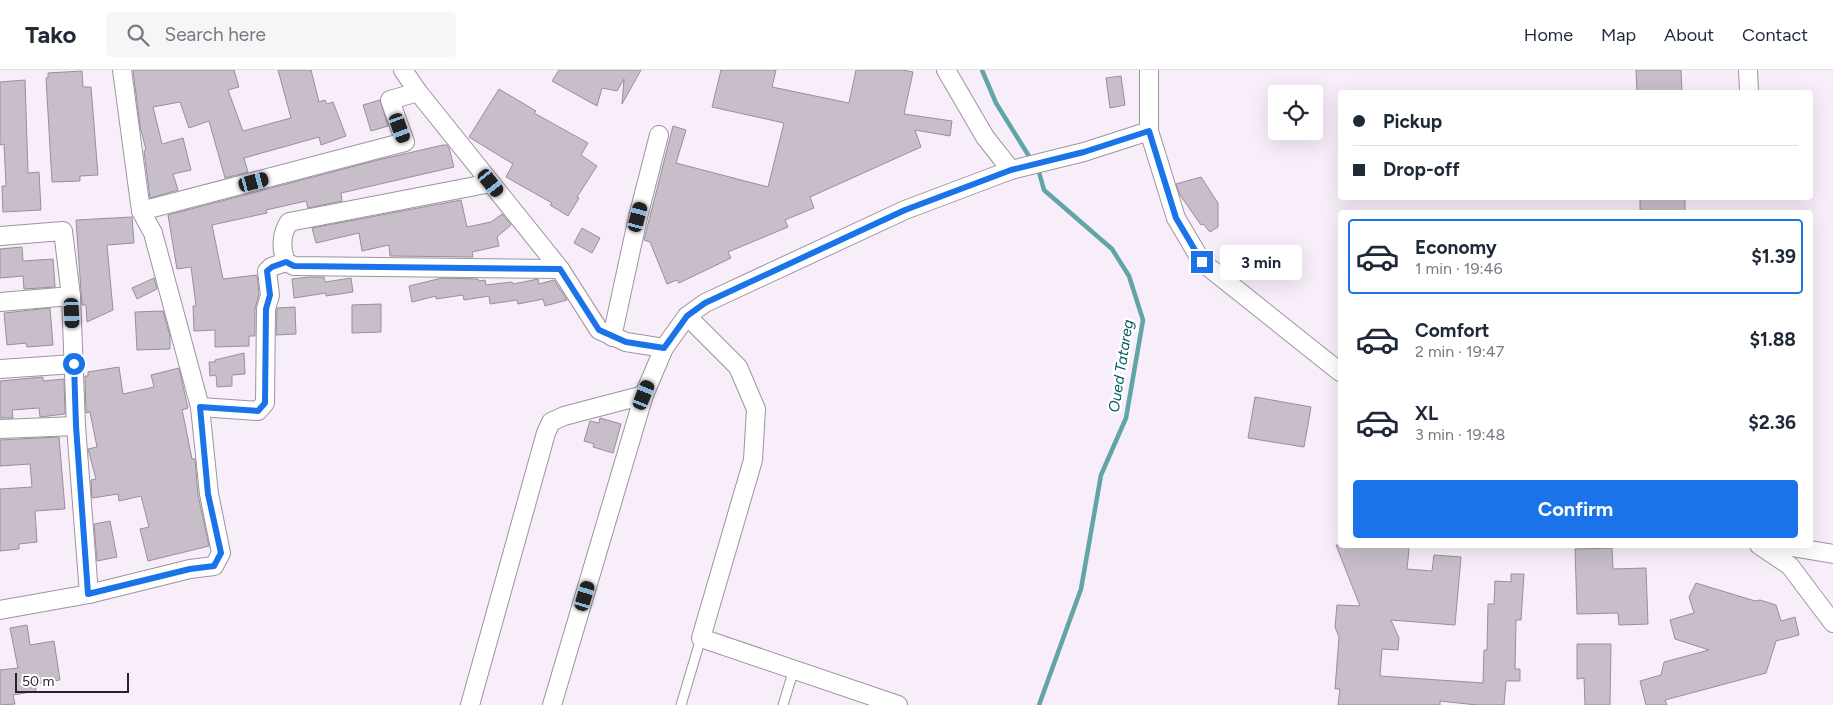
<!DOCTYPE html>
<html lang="en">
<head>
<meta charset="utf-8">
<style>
	:root { --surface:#fff; --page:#f6f6f7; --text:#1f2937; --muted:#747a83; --line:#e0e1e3; --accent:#1a73e8 }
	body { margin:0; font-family:Figtree,sans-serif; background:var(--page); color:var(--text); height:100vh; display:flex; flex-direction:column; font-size:19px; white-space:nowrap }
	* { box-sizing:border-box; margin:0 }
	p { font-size:16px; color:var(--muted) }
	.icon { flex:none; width:28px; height:28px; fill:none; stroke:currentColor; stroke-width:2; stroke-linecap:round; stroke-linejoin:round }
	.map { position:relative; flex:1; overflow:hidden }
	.sheet { position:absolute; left:1338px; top:140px; width:475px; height:338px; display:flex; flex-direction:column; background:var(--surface); border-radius:5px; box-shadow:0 5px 20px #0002 }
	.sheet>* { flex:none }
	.guide { position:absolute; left:1338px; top:20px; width:475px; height:110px; border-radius:5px; box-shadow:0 5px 20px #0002; display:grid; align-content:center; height:110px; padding:0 15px; background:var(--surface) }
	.controls { position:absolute; left:1268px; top:15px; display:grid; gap:10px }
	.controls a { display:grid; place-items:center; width:55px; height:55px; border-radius:5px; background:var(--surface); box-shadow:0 5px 20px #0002; font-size:25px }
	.scale { position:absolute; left:15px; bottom:12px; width:114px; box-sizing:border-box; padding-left:5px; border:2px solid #262327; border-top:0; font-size:14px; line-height:18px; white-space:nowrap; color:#262327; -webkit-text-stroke:4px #fff; paint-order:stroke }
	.end { position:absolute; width:22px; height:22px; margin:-11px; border:6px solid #1a73e8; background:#fff; box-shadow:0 0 0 2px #fff }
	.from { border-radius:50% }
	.bubble { position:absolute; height:35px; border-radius:5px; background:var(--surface); box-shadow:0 5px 20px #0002; font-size:16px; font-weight:700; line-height:35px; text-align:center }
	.car { position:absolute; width:15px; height:30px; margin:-15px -8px; border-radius:6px; box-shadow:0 0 4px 1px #0007; background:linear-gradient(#222 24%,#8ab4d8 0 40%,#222 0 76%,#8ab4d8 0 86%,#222 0) }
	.guide b { display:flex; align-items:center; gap:18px; height:48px; font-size:19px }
	.guide b+b { border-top:1px solid var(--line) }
	.guide i { width:12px; height:12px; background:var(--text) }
	ul { padding:9px 0 0; list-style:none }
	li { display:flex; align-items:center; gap:15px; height:75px; margin:0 10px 8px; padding:0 5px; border:2px solid transparent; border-radius:5px }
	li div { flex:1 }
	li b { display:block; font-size:19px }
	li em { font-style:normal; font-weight:700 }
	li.active { border-color:var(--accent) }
	li>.icon { width:45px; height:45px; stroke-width:1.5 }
	.button { display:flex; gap:10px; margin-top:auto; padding:10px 15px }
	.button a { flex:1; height:58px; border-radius:5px; background:var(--accent); color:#fff; font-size:20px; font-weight:700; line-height:58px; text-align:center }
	header { display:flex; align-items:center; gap:30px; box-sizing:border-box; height:70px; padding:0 25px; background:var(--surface); border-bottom:1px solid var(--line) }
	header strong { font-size:24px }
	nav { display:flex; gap:28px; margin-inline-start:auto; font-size:18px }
	.search { width:350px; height:45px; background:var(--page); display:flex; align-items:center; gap:12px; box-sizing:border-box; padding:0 18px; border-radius:5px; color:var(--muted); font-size:19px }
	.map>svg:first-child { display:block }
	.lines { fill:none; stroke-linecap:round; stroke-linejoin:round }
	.stream { stroke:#62a5a6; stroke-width:4.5 }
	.building { fill:#c7bec9; stroke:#978f99 }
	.lane-casing { stroke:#9c949f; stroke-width:11 }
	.street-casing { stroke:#9c949f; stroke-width:20 }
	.lane { stroke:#fff; stroke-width:9 }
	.street { stroke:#fff; stroke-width:18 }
	.route { stroke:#1a73e8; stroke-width:6 }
	.labels { text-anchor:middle; stroke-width:5; stroke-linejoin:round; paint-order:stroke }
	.water-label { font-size:15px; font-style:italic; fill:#025c5c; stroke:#fff }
</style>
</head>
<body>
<header>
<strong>Tako</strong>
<div class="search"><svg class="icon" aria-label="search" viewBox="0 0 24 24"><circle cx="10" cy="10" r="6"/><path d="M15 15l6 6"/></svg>Search here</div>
<nav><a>Home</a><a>Map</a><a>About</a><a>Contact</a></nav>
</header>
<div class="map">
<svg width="1833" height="635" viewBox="0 0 1833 635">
	<rect width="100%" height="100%" fill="#f7eefa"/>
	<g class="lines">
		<!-- stream -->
		<g class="stream">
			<polyline points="982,0 996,33 1032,91"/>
			<polyline points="1036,97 1039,102 1044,120 1112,179 1129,206 1143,250 1126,348 1101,405 1081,519 1039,635"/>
		</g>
	</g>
	<!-- building -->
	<g class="building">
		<polygon points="133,0 234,0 239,17 228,20 243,61 291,48 278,0 311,0 319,32 325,30 327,34 333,32 346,66 321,75 319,67 244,88 248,102 225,108 209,51 189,58 180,32 153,37 162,74 183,68 191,100 173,104 178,120 150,128 144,81 146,80 140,56"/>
		<polygon points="559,0 641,0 622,34 624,9 617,21 602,18 597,36 552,11"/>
		<polygon points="721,0 776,0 772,17 849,33 856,0 903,0 913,2 904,44 952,51 950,66 915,60 921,77 810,127 814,138 785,150 788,157 728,182 731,188 679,213 677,210 667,214 650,172 644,170 673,56 686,60 676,93 768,117 784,53 712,37"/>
		<polygon points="1636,0 1681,0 1682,22 1637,22"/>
		<polygon points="82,1 83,17 91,17 98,105 80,106 80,111 52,112 46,8 48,8 48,3"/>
		<polygon points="1121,6 1125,35 1110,38 1106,8"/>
		<polygon points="25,10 28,103 39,102 41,140 3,142 2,116 6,116 4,74 0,75 0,12"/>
		<polygon points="499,19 536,41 534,43 588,73 581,85 597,96 577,127 579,128 568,146 550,135 552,133 506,107 513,94 469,67"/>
		<polygon points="380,30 388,56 371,61 363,35"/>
		<polygon points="443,75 447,75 449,78 454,97 341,123 342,131 308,138 306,131 266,140 267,143 212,155 223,209 257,205 259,224 255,239 255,266 249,266 249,276 215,277 215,260 194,261 193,236 196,236 191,197 177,199 168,145 378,90"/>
		<polygon points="1201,107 1218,133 1218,157 1210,162 1203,154 1201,155 1180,125 1176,114"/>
		<rect x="1640" y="128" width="45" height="14"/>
		<polygon points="461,130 467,157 491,152 502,144 511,155 497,167 499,176 472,182 473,187 390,186 389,175 362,181 359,163 316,173 312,158"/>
		<polygon points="132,147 134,173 107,175 113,240 87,252 86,235 82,235 76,150"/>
		<polygon points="582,158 600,168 592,183 574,173"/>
		<polygon points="22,177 23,191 53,189 55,217 24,219 23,206 0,208 0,179"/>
		<polygon points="309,207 324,207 325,212 351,208 353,222 326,226 326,223 294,228 292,209"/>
		<polygon points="154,208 157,219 137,229 132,218"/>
		<polygon points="442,208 478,209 479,211 485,210 486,215 512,212 513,214 538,209 539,214 554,210 567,230 545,236 543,229 518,234 517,230 490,234 489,226 464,230 463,225 436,229 436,226 412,232 409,216"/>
		<polygon points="381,234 381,262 352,263 352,235"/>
		<polygon points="295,237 296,264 276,265 277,238"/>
		<polygon points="50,238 53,275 27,277 26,273 7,275 4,243"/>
		<polygon points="163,241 170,266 170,279 137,280 135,242"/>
		<polygon points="244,283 245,304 232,305 232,316 217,317 216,305 210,306 209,292 215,292 215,290"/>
		<polygon points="119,297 123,324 154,317 151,305 179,298 188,338 182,340 183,344 192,389 195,389 198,425 209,476 148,491 140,459 149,457 141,426 119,431 118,424 92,428 91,410 96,409 88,379 97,377 90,342 86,343 85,306 88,306 88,302"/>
		<polygon points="43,307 43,311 64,309 65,344 40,347 39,338 12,340 13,348 0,348 0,311"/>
		<polygon points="1255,327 1311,337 1304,377 1248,368"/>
		<polygon points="600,348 621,354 613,383 593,377 594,374 584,371 590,351 599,353"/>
		<polygon points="59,367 65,439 35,441 37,472 19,474 19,479 0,481 0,419 32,417 30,394 0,396 0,370"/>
		<polygon points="110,451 117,487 97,491 94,454"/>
		<polygon points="1336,475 1407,475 1409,480 1407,499 1432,501 1434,485 1461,487 1455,555 1391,550 1399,568 1398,580 1382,579 1380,606 1483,613 1484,580 1487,580 1488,534 1494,534 1495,511 1511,512 1511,504 1524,504 1521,550 1516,550 1515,599 1520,599 1520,611 1506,611 1504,635 1477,635 1440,631 1440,635 1338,635 1340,619 1335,619 1339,567 1335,557 1337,535 1360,536"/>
		<polygon points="1612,478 1613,499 1646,498 1648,554 1619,555 1618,543 1577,544 1575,479"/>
		<polygon points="1696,513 1755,531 1760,530 1776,535 1781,551 1795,547 1799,565 1776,571 1766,603 1665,630 1667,635 1646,635 1640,611 1661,605 1664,592 1709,580 1675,569 1670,550 1694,543 1689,527"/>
		<polygon points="27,555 30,575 54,571 60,610 35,614 36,621 13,625 15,634 0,635 0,600 18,598 10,558"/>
		<polygon points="1577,574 1611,574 1610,635 1585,635 1584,608 1577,609"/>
	</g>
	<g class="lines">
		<defs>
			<g id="lane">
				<polyline points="681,635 701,568"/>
				<polyline points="783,635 794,599"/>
			</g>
			<g id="street">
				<polyline points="403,0 418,22"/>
				<polyline points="946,0 985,67 1011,100"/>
				<polyline points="1149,0 1149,61 1176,148 1202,192 1340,302"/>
				<polyline points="1748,0 1749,22"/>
				<path d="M491,113l-202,39c-8,12 -8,27 -3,40l8,4 266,3"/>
				<polyline points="141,141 405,72 390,30 418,22 560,199 599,260 626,272 664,278"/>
				<polyline points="0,166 63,161 71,226 76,356 89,524"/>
				<polyline points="0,232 71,226"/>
				<polyline points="687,246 738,297 756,339 753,390 701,568 898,635"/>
				<polyline points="612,267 638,147 659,65"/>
				<polyline points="0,299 74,294"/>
				<polyline points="200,337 258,341 265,333 266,239 270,225 267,201 271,197 286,192"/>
				<polyline points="0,359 76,356"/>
				<polyline points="1759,475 1790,496 1833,553"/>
				<polyline points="1780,475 1833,484"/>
				<polyline points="0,540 89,524 190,499 214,496 221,483 209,424 200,337 153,163 141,141 122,0"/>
				<polyline points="470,635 546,363 551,352 564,346 644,325"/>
				<polyline points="552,635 644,325 664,278 687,246 705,233 905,140 1011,100 1084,82 1149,61"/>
			</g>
		</defs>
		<!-- lane casing -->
		<use href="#lane" class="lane-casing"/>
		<!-- street casing -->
		<use href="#street" class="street-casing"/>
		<!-- lane -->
		<use href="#lane" class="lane"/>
		<!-- street -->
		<use href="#street" class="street"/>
	</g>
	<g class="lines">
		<!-- route -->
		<polyline class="route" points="74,294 76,356 88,524 190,499 214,496 221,483 208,424 200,337 258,341 265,333 266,239 270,225 267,201 272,197 286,192 294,196 560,199 599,260 626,272 664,278 687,246 705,233 905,140 1011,100 1084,82 1149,61 1176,148 1202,192"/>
	</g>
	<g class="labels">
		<!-- water labels -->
		<g class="water-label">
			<text transform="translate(1121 296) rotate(-81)" y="5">Oued Tatareg</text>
		</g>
	</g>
</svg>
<div class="controls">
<a><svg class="icon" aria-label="locate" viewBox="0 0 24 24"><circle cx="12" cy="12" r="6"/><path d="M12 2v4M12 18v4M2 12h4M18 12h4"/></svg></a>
</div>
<div class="scale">50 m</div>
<i class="end from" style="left:74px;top:294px"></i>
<i class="end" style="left:1202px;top:192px"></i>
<div class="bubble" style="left:1220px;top:175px;width:82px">3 min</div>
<i class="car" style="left:400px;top:58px;rotate:160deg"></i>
<i class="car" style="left:254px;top:112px;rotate:75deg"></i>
<i class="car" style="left:491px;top:113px;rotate:141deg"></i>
<i class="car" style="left:638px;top:147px;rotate:15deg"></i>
<i class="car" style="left:72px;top:243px;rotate:177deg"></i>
<i class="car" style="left:644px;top:325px;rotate:22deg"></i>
<i class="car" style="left:585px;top:526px;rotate:17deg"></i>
<div class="guide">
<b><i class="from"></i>Pickup</b>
<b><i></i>Drop-off</b>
</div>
<section class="sheet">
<ul>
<li class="active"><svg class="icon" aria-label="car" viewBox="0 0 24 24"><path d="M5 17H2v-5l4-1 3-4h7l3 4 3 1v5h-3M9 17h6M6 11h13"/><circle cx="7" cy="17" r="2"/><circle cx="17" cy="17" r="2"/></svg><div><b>Economy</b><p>1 min · 19:46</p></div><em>$1.39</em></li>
<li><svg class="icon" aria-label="car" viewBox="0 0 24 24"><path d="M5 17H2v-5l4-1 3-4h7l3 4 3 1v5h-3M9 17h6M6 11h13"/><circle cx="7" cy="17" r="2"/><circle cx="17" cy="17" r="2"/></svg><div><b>Comfort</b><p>2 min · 19:47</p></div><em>$1.88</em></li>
<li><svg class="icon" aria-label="car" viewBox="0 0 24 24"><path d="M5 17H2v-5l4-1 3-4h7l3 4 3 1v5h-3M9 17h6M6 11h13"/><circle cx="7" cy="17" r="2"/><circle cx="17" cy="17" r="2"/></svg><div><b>XL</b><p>3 min · 19:48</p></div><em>$2.36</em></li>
</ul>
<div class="button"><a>Confirm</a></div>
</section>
</div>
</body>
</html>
